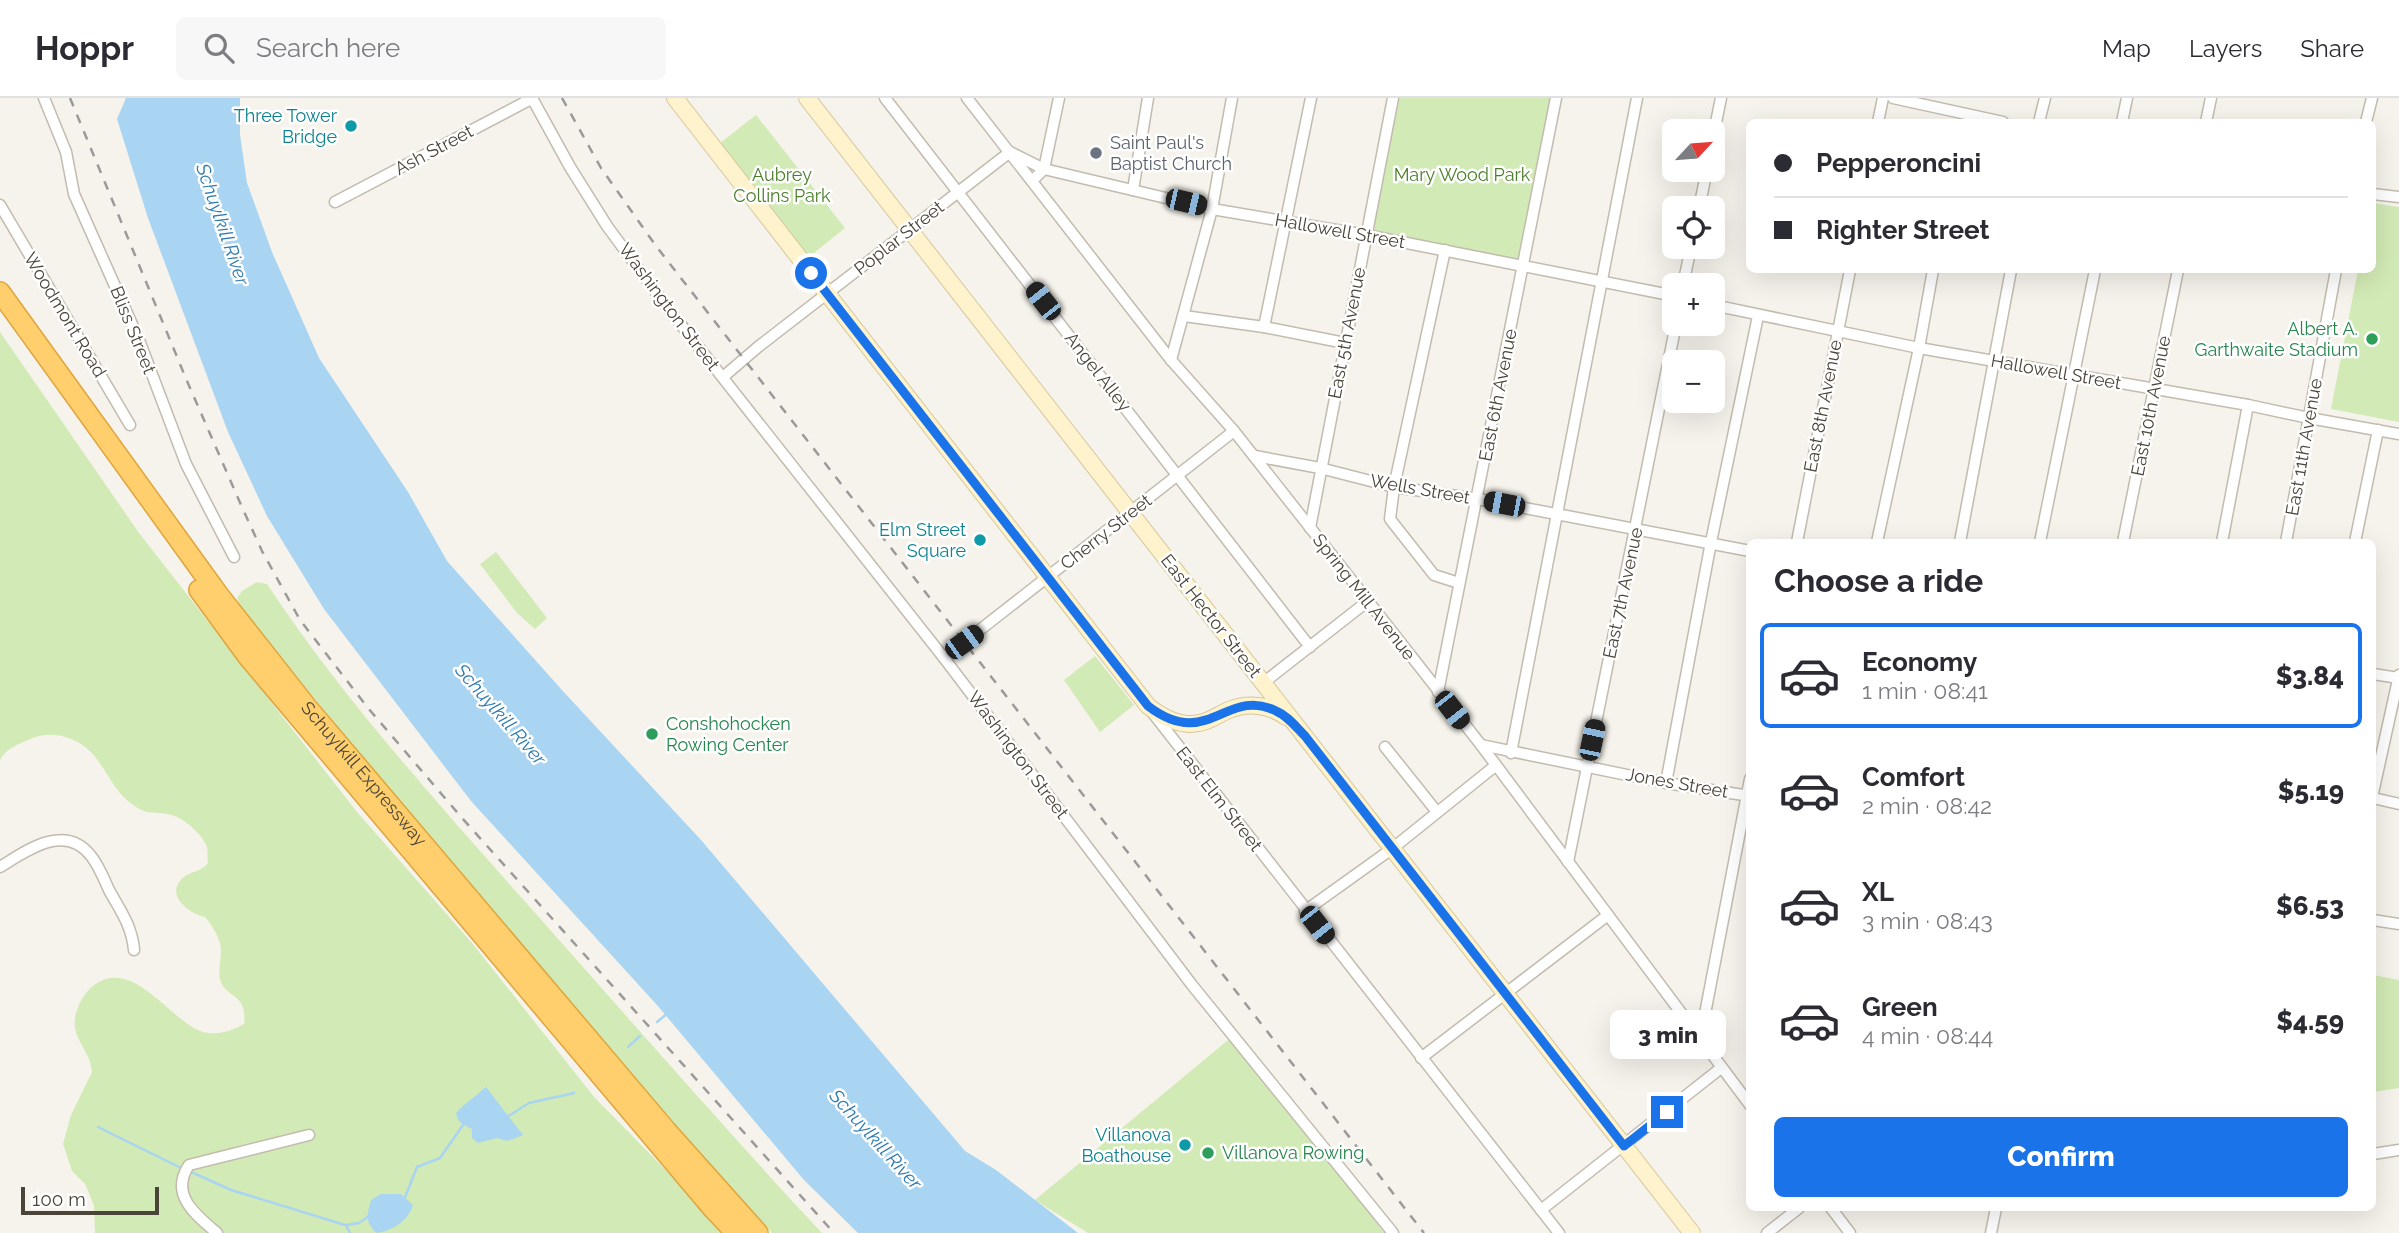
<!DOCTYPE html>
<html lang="en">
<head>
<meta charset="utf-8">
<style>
	:root { --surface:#fff; --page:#f7f7f7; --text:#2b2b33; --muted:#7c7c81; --line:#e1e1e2; --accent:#1a73e8 }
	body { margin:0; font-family:Raleway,sans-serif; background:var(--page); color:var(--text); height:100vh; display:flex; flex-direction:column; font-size:26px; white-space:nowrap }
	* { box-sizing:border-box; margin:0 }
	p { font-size:23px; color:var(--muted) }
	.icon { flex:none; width:38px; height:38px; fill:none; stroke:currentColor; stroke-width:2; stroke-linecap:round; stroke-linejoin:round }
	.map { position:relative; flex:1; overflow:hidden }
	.side { position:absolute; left:1746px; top:441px; width:630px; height:672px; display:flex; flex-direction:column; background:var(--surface); border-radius:10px; box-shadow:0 7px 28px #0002 }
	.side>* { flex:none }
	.top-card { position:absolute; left:1746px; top:21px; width:630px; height:154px; border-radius:10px; box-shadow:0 7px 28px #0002; display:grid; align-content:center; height:154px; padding:0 28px; background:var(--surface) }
	.needle { width:46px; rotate:64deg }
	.tools { position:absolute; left:1662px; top:21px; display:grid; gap:14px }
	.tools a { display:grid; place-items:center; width:63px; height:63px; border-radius:10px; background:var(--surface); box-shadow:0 7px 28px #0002; font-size:35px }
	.scale { position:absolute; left:21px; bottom:18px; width:138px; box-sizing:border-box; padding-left:7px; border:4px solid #4b4439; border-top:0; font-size:19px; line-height:24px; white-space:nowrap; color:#4b4439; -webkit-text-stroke:5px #fff; paint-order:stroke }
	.end { position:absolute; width:32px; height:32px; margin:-16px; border:9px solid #1a73e8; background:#fff; box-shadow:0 0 0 4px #fff }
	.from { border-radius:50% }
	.bubble { position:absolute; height:49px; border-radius:10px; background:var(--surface); box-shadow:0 7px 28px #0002; font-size:23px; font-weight:800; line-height:49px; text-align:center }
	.car { position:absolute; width:21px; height:42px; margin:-21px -10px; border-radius:9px; box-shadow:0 0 5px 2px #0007; background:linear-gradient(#222 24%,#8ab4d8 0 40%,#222 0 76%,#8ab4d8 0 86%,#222 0) }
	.top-card b { display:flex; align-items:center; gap:24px; height:66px; font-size:26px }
	.top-card b+b { border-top:2px solid var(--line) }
	.top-card i { width:18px; height:18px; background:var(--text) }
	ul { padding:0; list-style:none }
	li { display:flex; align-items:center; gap:21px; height:105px; margin:0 14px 10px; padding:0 14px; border:4px solid transparent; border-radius:10px }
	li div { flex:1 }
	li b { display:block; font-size:26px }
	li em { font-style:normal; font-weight:800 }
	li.selected { border-color:var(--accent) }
	li>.icon { width:63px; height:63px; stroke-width:1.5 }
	h2 { padding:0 28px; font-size:32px; line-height:84px }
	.primary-button { display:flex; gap:14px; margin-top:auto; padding:14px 28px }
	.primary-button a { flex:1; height:80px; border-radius:10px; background:var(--accent); color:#fff; font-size:28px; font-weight:800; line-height:80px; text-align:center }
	header { display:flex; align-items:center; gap:42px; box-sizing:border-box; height:98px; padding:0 35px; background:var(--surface); border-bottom:2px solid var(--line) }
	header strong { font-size:33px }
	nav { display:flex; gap:38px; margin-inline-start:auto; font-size:24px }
	.search { width:490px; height:63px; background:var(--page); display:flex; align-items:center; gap:18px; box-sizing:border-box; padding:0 24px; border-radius:10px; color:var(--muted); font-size:26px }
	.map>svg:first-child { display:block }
	.green { fill:#d2eab5 }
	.water { fill:#a9d4f2 }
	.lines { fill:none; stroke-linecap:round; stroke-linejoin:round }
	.stream { stroke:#a9d4f2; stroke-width:2.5 }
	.minor-casing { stroke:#c2bbae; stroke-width:13 }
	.secondary-casing { stroke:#d6c79b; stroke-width:18 }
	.motorway-casing { stroke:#e0a43c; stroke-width:22 }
	.minor { stroke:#fff; stroke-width:10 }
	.secondary { stroke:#fff3cd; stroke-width:16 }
	.motorway { stroke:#ffcf6e; stroke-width:19 }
	.rail { stroke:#9a9a9a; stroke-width:2.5; stroke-dasharray:9 9; stroke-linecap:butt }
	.route { stroke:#1a73e8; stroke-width:9 }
	.culture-dot { fill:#0f9aa8; stroke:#fff; stroke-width:2.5 }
	.worship-dot { fill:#6b7280; stroke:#fff; stroke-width:2.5 }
	.leisure-dot { fill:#2e9e5b; stroke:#fff; stroke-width:2.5 }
	.labels { text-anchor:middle; stroke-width:5; stroke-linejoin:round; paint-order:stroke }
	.culture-label { font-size:18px; fill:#0d838f; stroke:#fff; text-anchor:end }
	.worship-label { font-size:18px; fill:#5b616d; stroke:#fff; text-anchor:start }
	.street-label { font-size:18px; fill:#4b4439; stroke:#fff }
	.park-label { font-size:18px; fill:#4a7f2a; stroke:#fff }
	.leisure-label { font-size:18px; fill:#27864d; stroke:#fff; text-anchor:start }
	.water-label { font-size:19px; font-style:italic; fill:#2e7ab2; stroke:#fff }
</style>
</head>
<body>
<header>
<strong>Hoppr</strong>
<div class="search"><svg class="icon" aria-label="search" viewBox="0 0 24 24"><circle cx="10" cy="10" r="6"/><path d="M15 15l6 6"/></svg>Search here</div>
<nav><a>Map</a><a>Layers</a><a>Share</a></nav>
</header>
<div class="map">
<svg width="2399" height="1135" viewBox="0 0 2399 1135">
	<rect width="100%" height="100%" fill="#f6f3ec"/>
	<!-- green -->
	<g class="green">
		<polygon points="1393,0 1556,0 1524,168 1366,137"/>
		<polygon points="756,17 845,130 809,159 720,45"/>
		<polygon points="2373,105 2399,109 2399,324 2331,311 2358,172 2373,172"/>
		<path d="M0,234l139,201 218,279 115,131 123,155 109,111 19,24h-628l-1,-28 -9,-21 -13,-13 -9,-27 8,-29 21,-43c-1,-21 -20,-32 -17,-54 2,-12 9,-25 18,-32 38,-30 75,31 105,44 15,7 32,2 46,-6 4,-32 -19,-25 -24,-45 -2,-9 1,-19 1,-28 0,-12 -8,-24 -16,-34 -16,-3 -42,-23 -21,-40 8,-6 17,-5 24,-14 -1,-5 0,-12 -1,-16 -5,-13 -22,-28 -35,-32 -21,-5 -25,2 -44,-14 -13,-11 -19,-25 -29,-39 -15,-23 -44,-34 -69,-23 -11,5 -25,10 -30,21z"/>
		<polygon points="496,454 547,520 535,531 517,515 480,466"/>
		<path d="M257,484l10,2c76,115 170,218 261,321 98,110 194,221 294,328h-50c-184,-203 -361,-412 -531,-626l-4,-9 5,-7z"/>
		<polygon points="1095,558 1134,607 1100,634 1064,582"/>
		<polygon points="2373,877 2399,882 2399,990 2373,994"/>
		<polygon points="1233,938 1289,1008 1384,1135 1088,1135 1035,1102"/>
	</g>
	<!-- water -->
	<g class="water">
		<polygon points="126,0 240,0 240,37 247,85 272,154 319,260 408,394 447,463 561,591 701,742 965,1053 996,1072 1078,1135 858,1135 804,1082 657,907 471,703 324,511 267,418 228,334 148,120 117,21"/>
		<path d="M486,989l37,48 -16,6 -10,-3 -19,5 -6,-5v-9c-9,-4 -14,-6 -16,-16 9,-10 20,-17 30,-26z"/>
		<path d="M381,1096h20l12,11c-5,16 -21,26 -37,28 -11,-12 -9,-18 -5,-33z"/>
	</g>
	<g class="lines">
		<!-- stream -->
		<g class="stream">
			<polyline points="657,924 668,915"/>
			<polyline points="628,949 640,938"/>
			<polyline points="507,1019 529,1005 574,995"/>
			<polyline points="98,1029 183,1071"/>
			<polyline points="189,1073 231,1092 345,1127"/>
			<polyline points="404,1102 417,1069 440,1060 463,1027"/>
			<polyline points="350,1135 346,1127 359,1125 369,1118"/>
		</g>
		<defs>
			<g id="minor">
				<polyline points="44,0 66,54 74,96 139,242 186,366 234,459"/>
				<polyline points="532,0 570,69 607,128 663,204 944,560 1192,887 1393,1135"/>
				<polyline points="885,0 1310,549"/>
				<polyline points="967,0 1171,262 1234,333 1368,503 1481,647 1750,1007"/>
				<polyline points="1893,0 2003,24"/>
				<polyline points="1878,24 1883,0"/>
				<polyline points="2039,24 2045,0"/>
				<polyline points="2122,24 2127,0"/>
				<polyline points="2206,24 2211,0"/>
				<polyline points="2366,24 2372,0"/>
				<polyline points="1713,39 1721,0"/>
				<polyline points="1032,83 1044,71 1059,0"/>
				<polyline points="1133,92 1148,0"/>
				<polyline points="2373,96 2399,99"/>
				<polyline points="335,104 533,0"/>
				<polyline points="0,107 130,327"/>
				<polyline points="1699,110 1707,72"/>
				<polyline points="1445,152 1394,389 1390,421 1434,477 1459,485"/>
				<polyline points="1683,187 1691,149"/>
				<polyline points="1713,207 1919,250 2248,307 2309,320 2399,336"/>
				<polyline points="1184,218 1264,229 1345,245"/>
				<polyline points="1264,229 1311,0"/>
				<polyline points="1171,262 1212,111 1232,0"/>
				<polyline points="723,279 758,249 1010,54 1044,71 1212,111 1366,137 1675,198"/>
				<polyline points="1255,358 1320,370 1394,389 1478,401 1750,453"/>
				<polyline points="1310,430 1393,0"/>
				<polyline points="1797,444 1850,172"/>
				<polyline points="1877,444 1919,250 1933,172"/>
				<polyline points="1960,444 2011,172"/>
				<polyline points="2040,444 2095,172"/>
				<polyline points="2123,444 2178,172"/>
				<polyline points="2222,444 2248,307"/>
				<polyline points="2286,444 2336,172"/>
				<polyline points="2355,444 2378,332"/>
				<polyline points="944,560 1234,333"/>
				<polyline points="2373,576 2399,580"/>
				<polyline points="1263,585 1368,503"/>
				<polyline points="1438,594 1556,0"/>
				<polyline points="1152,614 1559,1135"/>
				<polyline points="1481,647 1666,685 1750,698"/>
				<polyline points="1385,649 1437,714"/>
				<polyline points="1511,655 1637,0"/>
				<polyline points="1666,685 1711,444 1758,218"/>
				<polyline points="2373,695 2399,577"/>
				<polyline points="2373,700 2399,706"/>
				<polyline points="1568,764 1676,226"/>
				<path d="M0,769c26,-16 65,-45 91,-11 8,10 13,23 18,34 11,20 23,36 25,60"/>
				<polyline points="1305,813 1393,750 1495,668"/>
				<polyline points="2373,822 2399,826"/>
				<polyline points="1700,942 1750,681"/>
				<polyline points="1421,960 1608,817"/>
				<polyline points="2373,1056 2399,1052"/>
				<polyline points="1831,1110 1850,1135"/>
				<polyline points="1541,1112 1721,970"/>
				<path d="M217,1135c-21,-18 -48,-38 -28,-68l120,-30"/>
				<polyline points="1767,1135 1799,1110"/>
				<polyline points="1991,1135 1996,1110"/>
			</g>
			<g id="secondary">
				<path d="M675,0l473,608c14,11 32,21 51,17 10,-1 20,-9 30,-13 19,-8 41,-5 57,7"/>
				<polyline points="807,0 1692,1135"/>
			</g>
			<g id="motorway">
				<path id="s1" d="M0,194l218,302 89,113 359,423 92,103"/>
				<polyline points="199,492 248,559 713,1111 736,1135"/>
			</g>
		</defs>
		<!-- minor casing -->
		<use href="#minor" class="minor-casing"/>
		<!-- secondary casing -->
		<use href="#secondary" class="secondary-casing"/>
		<!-- motorway casing -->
		<use href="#motorway" class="motorway-casing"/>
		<!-- minor -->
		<use href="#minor" class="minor"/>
		<!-- secondary -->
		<use href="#secondary" class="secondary"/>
		<!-- motorway -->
		<use href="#motorway" class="motorway"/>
		<!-- rail -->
		<g class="rail">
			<polyline points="70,0 187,283 241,407 262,453 300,522 368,610 462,720 834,1135"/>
			<polyline points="562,0 601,70 656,148 1424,1135"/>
		</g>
	</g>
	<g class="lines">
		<!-- route -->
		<path class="route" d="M811,175l337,433c60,46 78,-20 128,5 12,5 20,16 29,25l319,410 43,-34"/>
	</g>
	<!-- markers -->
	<g class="culture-dot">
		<circle cx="351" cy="28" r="7"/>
		<circle cx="980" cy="442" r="7"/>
		<circle cx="1185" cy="1047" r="7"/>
	</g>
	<circle class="worship-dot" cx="1096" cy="55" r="7"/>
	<g class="leisure-dot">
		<circle cx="2372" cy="241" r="7"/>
		<circle cx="652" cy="636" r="7"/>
		<circle cx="1208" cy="1055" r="7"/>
	</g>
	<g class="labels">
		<!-- culture labels -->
		<g class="culture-label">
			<text x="337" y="24">Three Tower<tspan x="337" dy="21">Bridge</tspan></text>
			<text x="966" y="438">Elm Street<tspan x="966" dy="21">Square</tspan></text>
			<text x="1171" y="1043">Villanova<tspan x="1171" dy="21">Boathouse</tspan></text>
		</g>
		<!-- worship labels -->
		<g class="worship-label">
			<text x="1110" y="51">Saint Paul's<tspan x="1110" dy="21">Baptist Church</tspan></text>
		</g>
		<!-- street labels -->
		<g class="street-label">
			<text transform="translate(434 52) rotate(-28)" y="6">Ash Street</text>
			<text transform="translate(1340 133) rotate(10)" y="6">Hallowell Street</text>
			<text transform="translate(899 140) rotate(-38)" y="6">Poplar Street</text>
			<text transform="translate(669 209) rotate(53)" y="6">Washington Street</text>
			<text transform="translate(65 217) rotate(59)" y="6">Woodmont Road</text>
			<text transform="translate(133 232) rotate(68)" y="6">Bliss Street</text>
			<text transform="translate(1347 235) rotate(-79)" y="6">East 5th Avenue</text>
			<text transform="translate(1098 274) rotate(52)" y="6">Angel Alley</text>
			<text transform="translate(2056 274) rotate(10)" y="6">Hallowell Street</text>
			<text transform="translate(1498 297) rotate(-79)" y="6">East 6th Avenue</text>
			<text transform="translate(1823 308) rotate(-79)" y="6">East 8th Avenue</text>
			<text transform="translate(2151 308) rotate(-79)" y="6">East 10th Avenue</text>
			<text transform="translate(2304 349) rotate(-80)" y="6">East 11th Avenue</text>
			<text transform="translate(1420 391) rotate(10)" y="6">Wells Street</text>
			<text transform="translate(1106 434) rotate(-38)" y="6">Cherry Street</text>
			<text transform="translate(1623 495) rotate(-78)" y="6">East 7th Avenue</text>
			<text transform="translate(1364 499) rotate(52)" y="6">Spring Mill Avenue</text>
			<text transform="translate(1211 518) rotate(52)" y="6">East Hector Street</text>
			<text transform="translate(1018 657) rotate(53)" y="6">Washington Street</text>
			<text dy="6" stroke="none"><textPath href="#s1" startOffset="604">Schuylkill Expressway</textPath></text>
			<text transform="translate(1677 685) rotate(10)" y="6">Jones Street</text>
			<text transform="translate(1219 701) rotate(52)" y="6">East Elm Street</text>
		</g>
		<!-- park labels -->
		<g class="park-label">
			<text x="782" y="83">Aubrey<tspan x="782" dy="21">Collins Park</tspan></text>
			<text x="1462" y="83">Mary Wood Park</text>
		</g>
		<!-- leisure labels -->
		<g class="leisure-label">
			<text x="2358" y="237" text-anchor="end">Albert A.<tspan x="2358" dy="21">Garthwaite Stadium</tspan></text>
			<text x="666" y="632">Conshohocken<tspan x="666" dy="21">Rowing Center</tspan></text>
			<text x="1222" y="1061">Villanova Rowing</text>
		</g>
		<!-- water labels -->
		<g class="water-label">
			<text transform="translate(223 126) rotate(71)" y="7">Schuylkill River</text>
			<text transform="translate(501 616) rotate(49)" y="7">Schuylkill River</text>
			<text transform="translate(876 1041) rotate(48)" y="7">Schuylkill River</text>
		</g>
	</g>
</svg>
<div class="tools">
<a><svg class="needle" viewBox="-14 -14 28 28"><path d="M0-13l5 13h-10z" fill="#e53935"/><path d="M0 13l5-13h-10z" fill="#7c7c81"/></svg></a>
<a><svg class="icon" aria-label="locate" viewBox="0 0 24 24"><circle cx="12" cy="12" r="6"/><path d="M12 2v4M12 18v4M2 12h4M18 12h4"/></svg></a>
<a>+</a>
<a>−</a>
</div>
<div class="scale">100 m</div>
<i class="end from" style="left:811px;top:175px"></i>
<i class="end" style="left:1667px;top:1014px"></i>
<div class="bubble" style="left:1610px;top:912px;width:116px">3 min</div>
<i class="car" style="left:1186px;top:104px;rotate:103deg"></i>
<i class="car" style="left:1043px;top:203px;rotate:322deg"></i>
<i class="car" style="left:1504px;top:406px;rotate:281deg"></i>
<i class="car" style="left:964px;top:544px;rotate:54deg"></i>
<i class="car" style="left:1452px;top:612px;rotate:142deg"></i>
<i class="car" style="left:1592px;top:642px;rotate:12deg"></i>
<i class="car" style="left:1317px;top:827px;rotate:142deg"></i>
<div class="top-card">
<b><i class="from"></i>Pepperoncini</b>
<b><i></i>Righter Street</b>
</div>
<section class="side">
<h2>Choose a ride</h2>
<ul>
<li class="selected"><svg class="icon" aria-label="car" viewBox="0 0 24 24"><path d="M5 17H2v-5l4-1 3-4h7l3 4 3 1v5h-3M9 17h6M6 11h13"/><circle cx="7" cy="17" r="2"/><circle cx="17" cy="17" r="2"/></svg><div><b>Economy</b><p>1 min · 08:41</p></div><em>$3.84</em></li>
<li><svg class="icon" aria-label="car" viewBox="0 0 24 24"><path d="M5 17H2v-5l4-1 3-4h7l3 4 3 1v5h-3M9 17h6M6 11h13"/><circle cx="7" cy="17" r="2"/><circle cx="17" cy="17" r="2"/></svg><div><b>Comfort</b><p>2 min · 08:42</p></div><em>$5.19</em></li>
<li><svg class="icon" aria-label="car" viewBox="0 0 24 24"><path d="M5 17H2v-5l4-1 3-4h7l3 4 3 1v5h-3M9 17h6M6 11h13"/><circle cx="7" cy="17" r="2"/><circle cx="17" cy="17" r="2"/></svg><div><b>XL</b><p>3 min · 08:43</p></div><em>$6.53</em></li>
<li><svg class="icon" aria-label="car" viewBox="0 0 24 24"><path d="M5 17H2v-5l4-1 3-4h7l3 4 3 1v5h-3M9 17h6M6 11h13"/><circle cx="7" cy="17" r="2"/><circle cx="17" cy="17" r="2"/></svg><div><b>Green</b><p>4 min · 08:44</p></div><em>$4.59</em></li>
</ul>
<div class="primary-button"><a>Confirm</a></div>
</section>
</div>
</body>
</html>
